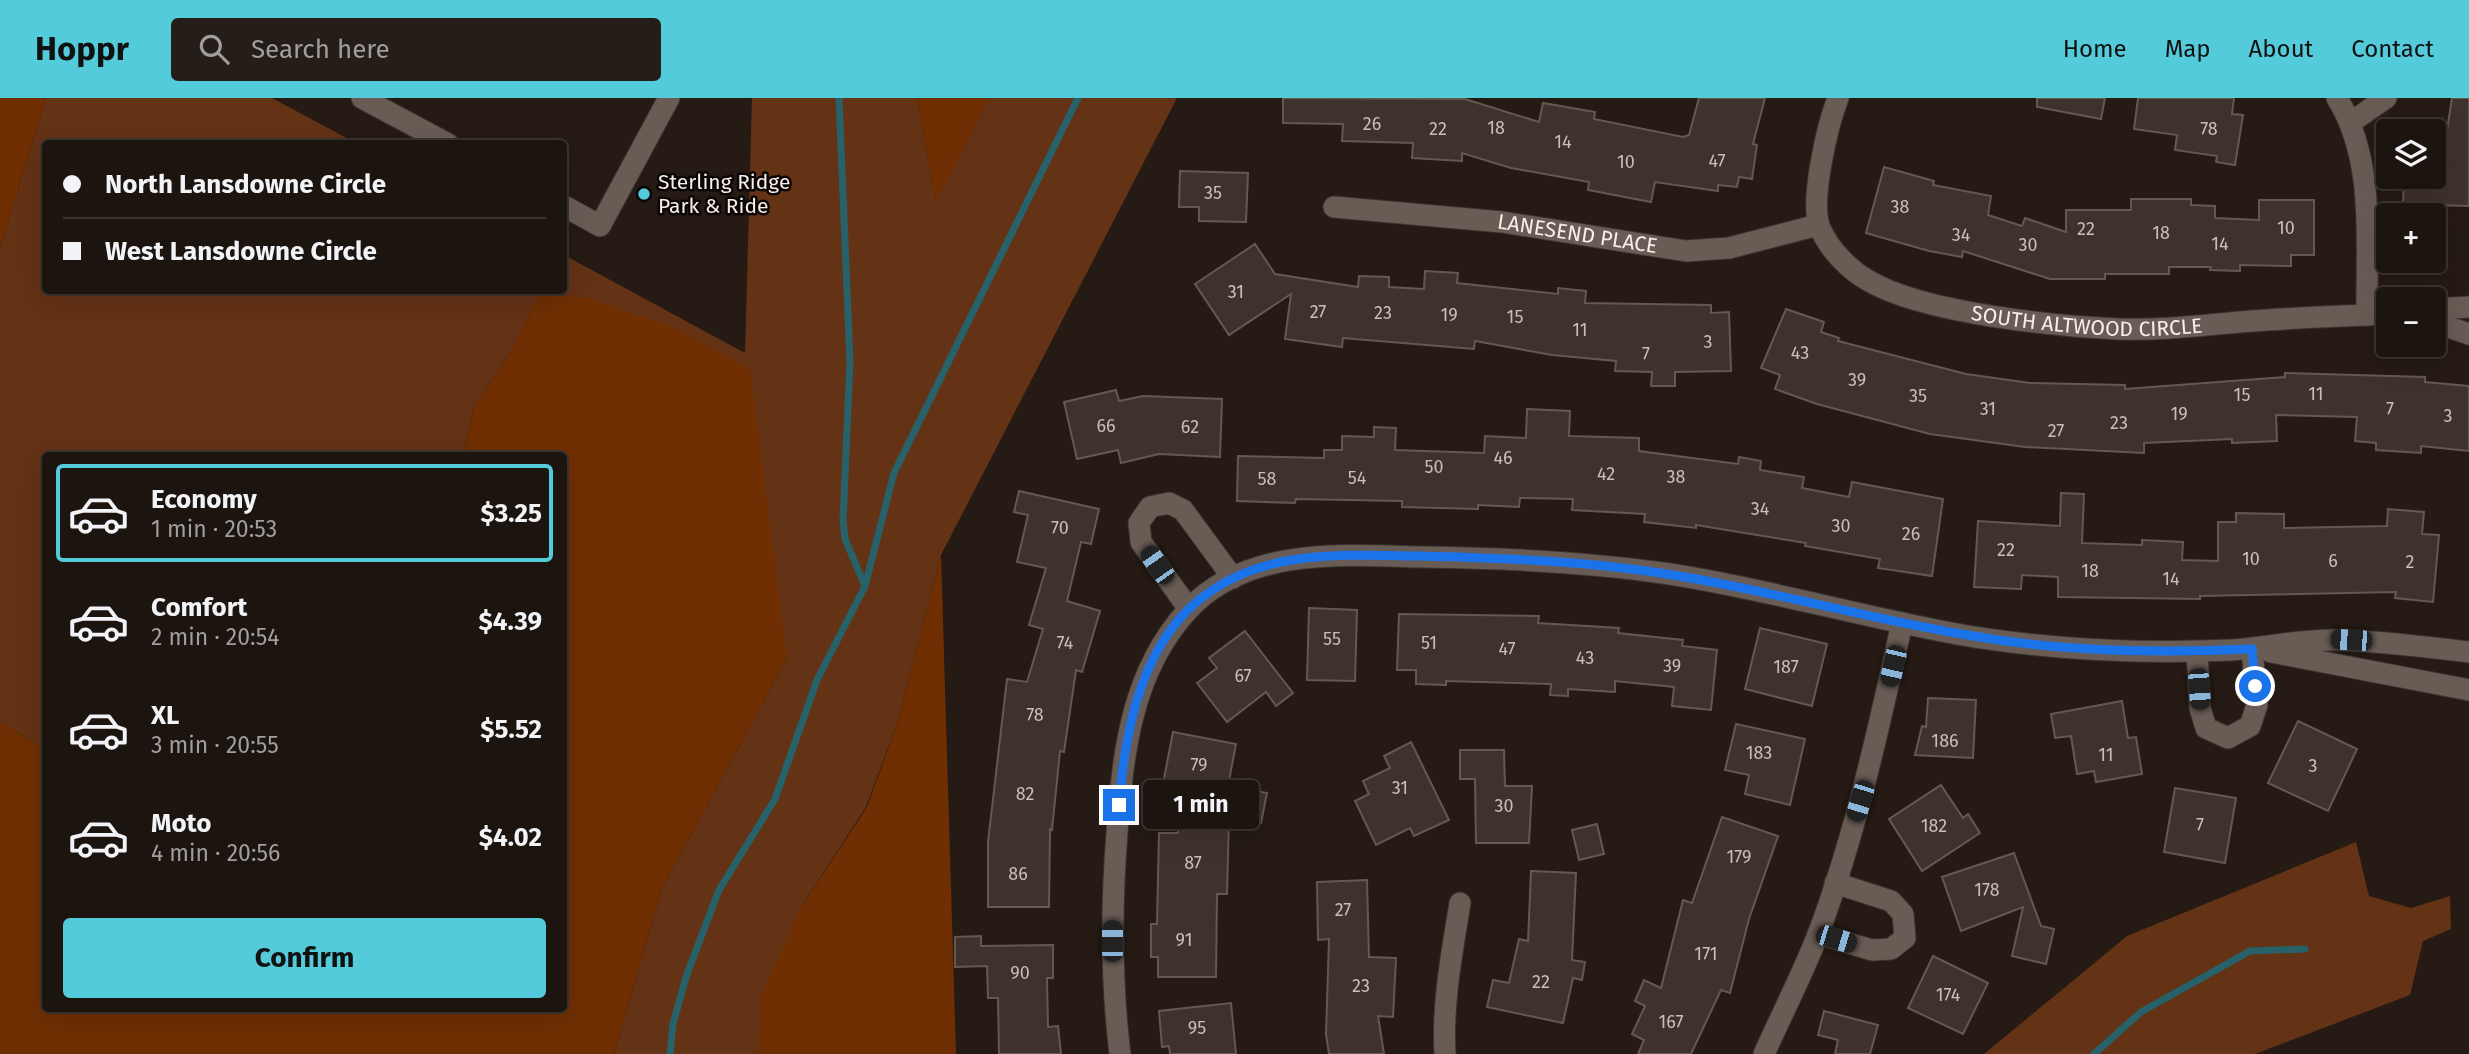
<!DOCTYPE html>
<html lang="en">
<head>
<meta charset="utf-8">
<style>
	:root { --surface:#1c140f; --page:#251d18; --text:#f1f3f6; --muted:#a09e9e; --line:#3a332f; --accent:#53cbdb }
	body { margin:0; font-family:"Fira Sans",sans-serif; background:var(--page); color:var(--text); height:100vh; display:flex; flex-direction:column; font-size:26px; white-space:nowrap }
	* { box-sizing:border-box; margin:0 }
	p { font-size:23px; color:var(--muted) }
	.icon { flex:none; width:38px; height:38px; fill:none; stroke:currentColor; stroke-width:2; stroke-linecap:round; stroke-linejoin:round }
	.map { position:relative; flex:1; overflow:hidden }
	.panel { position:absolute; left:42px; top:354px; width:525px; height:560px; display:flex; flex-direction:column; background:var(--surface); border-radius:7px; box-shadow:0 7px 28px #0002,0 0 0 2px var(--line) }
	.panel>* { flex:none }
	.hud { position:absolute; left:42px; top:42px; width:525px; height:154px; border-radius:7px; box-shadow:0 7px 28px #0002,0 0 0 2px var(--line); display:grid; align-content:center; height:154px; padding:0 21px; background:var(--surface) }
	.buttons { position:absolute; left:2376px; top:21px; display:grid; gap:14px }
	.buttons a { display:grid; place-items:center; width:70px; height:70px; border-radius:7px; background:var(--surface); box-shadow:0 7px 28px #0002,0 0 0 2px var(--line); font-size:35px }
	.end { position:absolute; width:32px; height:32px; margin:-16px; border:9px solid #1a73e8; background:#fff; box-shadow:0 0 0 4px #fff }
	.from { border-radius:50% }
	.bubble { position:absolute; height:49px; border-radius:7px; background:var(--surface); box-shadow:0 7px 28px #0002,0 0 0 2px var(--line); font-size:23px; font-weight:700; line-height:49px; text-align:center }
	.car { position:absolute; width:21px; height:42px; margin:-21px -10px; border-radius:9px; box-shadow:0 0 5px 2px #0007; background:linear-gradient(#222 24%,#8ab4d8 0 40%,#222 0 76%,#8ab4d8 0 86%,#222 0) }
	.hud b { display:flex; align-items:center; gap:24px; height:66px; font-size:26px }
	.hud b+b { border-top:2px solid var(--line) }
	.hud i { width:18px; height:18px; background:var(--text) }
	ul { padding:12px 0 0; list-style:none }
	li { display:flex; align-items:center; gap:21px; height:98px; margin:0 14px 10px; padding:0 7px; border:4px solid transparent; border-radius:7px }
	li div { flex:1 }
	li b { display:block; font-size:26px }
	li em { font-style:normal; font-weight:700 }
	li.active { border-color:var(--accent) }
	li>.icon { width:63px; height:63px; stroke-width:1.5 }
	.action { display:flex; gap:14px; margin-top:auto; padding:14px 21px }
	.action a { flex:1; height:80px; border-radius:7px; background:var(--accent); color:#111; font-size:28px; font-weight:700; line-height:80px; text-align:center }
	header { display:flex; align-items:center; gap:42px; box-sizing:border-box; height:98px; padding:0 35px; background:var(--accent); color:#111 }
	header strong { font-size:33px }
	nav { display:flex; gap:38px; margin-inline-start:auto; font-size:24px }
	.search { width:490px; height:63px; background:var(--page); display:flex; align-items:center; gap:18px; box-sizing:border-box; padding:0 24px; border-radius:7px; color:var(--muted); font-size:26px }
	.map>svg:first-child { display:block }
	.green { fill:#643215 }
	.forest { fill:#6f2f03 }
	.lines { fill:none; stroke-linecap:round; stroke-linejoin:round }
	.stream { stroke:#27626a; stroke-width:7 }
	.building { fill:#3e322c; stroke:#665851; stroke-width:2 }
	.minor-casing { stroke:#3c3430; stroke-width:23 }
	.minor { stroke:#695c55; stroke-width:21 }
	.route { stroke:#1a73e8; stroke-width:9 }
	.poi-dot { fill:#53cbdb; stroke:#0a0604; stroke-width:2.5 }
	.labels { text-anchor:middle; stroke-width:5; stroke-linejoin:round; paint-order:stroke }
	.number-label { font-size:18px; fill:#c9bfba }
	.poi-label { font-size:21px; fill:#f7eeea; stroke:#0a0604; text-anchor:start }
	.street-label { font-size:21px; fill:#f7eeea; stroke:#0a0604 }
</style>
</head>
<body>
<header>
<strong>Hoppr</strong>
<div class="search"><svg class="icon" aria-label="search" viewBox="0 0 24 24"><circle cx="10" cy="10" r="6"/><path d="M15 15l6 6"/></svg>Search here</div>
<nav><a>Home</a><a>Map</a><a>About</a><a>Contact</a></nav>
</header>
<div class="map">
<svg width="2469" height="956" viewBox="0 0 2469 956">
	<rect width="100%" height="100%" fill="#251a14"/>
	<!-- green -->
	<g class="green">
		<polygon points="46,0 272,0 356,45 46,46 46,192 564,192 564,157 745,255 752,0 917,0 936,103 989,0 1177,0 941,457 898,623 866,709 801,809 759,956 614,956 662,790 787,560 540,196 510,255 474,309 463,357 46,357 45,652 0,623 0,150"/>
		<polygon points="2356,744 2369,798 2411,810 2450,798 2451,831 2423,843 2410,897 2255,956 1984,956 2127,838"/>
	</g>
	<!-- forest -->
	<g class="forest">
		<polygon points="0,0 46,0 0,150"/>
		<polygon points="917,0 989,0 936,104"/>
		<polygon points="540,196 589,200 673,229 750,271 787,560 662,790 614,956 0,956 0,623 45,652 46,910 564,910 564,357 463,357 474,309 510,255"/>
		<polygon points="941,457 956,956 759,956 761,898 801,809 867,709 898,623"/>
	</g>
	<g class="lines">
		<!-- stream -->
		<g class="stream">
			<polyline points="839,0 850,263 843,423 845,441 865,488"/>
			<polyline points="670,956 673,926 687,876 719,792 775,701 817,582 865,488 894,375 1078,0"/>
			<polyline points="2094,956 2141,914 2250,853 2305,851"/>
		</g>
	</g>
	<!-- building -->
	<g class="building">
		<polygon points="1283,0 1465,1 1539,24 1543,5 1595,14 1594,21 1683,39 1689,37 1699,0 1765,0 1753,46 1757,47 1752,81 1739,79 1737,89 1718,87 1718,93 1655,84 1651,104 1588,92 1589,84 1511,70 1462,55 1462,63 1412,60 1413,45 1342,43 1343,26 1283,25"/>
		<polygon points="2037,0 2105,0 2101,21 2037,9"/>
		<polygon points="2138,0 2234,0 2232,16 2243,17 2235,67 2216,64 2217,58 2175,52 2177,37 2134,31"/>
		<polygon points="2452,0 2469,0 2469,108 2403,106 2404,79 2434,79 2434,51 2444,51"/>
		<polygon points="1884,69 1934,83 1933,87 1991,98 1988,117 2022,128 2025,120 2066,134 2066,112 2131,112 2131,101 2191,101 2191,107 2215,108 2215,120 2259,122 2259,102 2314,102 2314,157 2291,157 2291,168 2240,167 2240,173 2210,172 2211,169 2169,169 2169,176 2105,176 2105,181 2050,181 1963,153 1962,159 1929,153 1866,135"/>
		<polygon points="1180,73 1248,75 1246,124 1199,123 1199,109 1179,109"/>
		<polygon points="1255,146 1275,176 1358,189 1359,178 1389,179 1389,189 1424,191 1425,173 1458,175 1457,185 1558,196 1558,190 1586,193 1585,205 1711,207 1711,215 1729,214 1731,273 1675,274 1675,288 1651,288 1652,274 1615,273 1616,263 1552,257 1475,243 1474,251 1343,240 1342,249 1285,241 1291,196 1229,237 1195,186"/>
		<polygon points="1786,211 1824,224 1821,234 1839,240 1838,243 1966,276 2030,285 2125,287 2125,291 2285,279 2285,275 2425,279 2425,284 2469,288 2469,353 2421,348 2421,355 2376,352 2376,345 2355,343 2357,319 2276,317 2277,343 2232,345 2232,341 2144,345 2144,355 2025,349 1930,336 1817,306 1775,291 1780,277 1761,270"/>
		<polygon points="1116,292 1119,303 1143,298 1222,301 1220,359 1159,356 1121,365 1118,352 1077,361 1064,304"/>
		<polygon points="1527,311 1570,313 1569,338 1639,340 1639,353 1738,366 1739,359 1761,363 1760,372 1804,379 1802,390 1849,399 1852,384 1943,401 1932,478 1878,470 1880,461 1805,448 1806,445 1696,427 1696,430 1644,424 1645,416 1572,412 1573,401 1520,400 1519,409 1478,407 1478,411 1402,409 1402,403 1296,401 1295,405 1237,403 1238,358 1324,360 1324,352 1342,352 1342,338 1374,339 1374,329 1396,330 1395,352 1484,355 1485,338 1526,340"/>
		<polygon points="1019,393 1099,411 1091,446 1081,444 1067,503 1100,513 1082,574 1076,572 1064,654 1060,653 1052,732 1050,731 1049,809 988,809 988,744 1007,581 1027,584 1043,531 1029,527 1046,470 1017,464 1028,417 1014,414"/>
		<polygon points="2061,395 2084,396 2082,445 2142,447 2142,442 2183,444 2182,462 2218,463 2218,424 2236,424 2236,415 2284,416 2284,430 2387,428 2388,411 2424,414 2422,436 2439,437 2433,504 2395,500 2396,494 2200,498 2200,501 2058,499 2058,479 2022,477 2021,491 1974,489 1978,423 2060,428"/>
		<polygon points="1309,510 1357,512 1355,583 1307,582"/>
		<polygon points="1399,516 1539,518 1538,525 1619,530 1618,535 1683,542 1682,548 1717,552 1711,612 1672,608 1674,589 1615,583 1615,594 1568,591 1568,598 1550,597 1551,586 1446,583 1446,587 1416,586 1416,572 1397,572"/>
		<polygon points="1760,530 1827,546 1812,608 1745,591"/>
		<polygon points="1245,533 1293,595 1276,608 1266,594 1227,624 1197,585 1217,570 1209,560"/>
		<polygon points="1928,600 1976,602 1973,660 1915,657 1922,628 1926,629"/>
		<polygon points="2122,603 2128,640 2136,639 2142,676 2096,684 2094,673 2077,676 2071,638 2055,640 2051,616"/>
		<polygon points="2298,623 2357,651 2328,713 2268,685"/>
		<polygon points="1736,626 1805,641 1790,707 1745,696 1749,677 1725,672"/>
		<polygon points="1173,634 1236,646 1228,688 1267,695 1261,725 1229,719 1227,796 1217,796 1216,879 1158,879 1158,859 1151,859 1151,826 1157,826 1159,735 1178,735 1179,699 1161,696"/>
		<polygon points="1411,644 1449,722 1414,738 1410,730 1376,747 1355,703 1369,696 1363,683 1390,670 1384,658"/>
		<polygon points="1460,652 1504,652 1505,688 1532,688 1529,745 1476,745 1475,681 1460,681"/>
		<polygon points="1941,687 1963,720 1968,716 1980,735 1922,773 1889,721"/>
		<polygon points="2175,690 2236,700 2225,765 2164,754"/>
		<polygon points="1722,719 1778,738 1749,821 1730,895 1721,892 1691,956 1638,956 1644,942 1632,936 1645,908 1635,903 1644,882 1661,890 1683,802 1692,805"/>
		<polygon points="1597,726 1604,756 1579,762 1572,732"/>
		<polygon points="2014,755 2041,828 2054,831 2046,866 2012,858 2023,809 1961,833 1942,779"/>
		<polygon points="1531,773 1576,775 1572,862 1585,864 1582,882 1573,880 1563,925 1487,909 1493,882 1509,885 1519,841 1528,843"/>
		<polygon points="1367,782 1369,859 1396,860 1393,919 1378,918 1384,956 1329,956 1326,936 1329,841 1318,842 1317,784"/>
		<polygon points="981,838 981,848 1053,847 1053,880 1047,880 1048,929 1058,928 1061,956 999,956 998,900 988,900 987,868 955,869 955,839"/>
		<polygon points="1933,858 1988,885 1963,936 1908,910"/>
		<polygon points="1231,905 1236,956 1170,956 1169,948 1162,949 1159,913"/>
		<polygon points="1824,913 1878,927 1870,956 1835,956 1838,942 1818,937"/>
	</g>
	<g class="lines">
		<defs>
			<g id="minor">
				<polyline points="362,0 448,46"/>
				<path id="s1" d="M1838,0c-10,26 -29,104 -18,130 9,21 29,42 49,53 55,32 185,45 249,48 50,2 99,-6 149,-9 40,-3 81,-4 122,-6"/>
				<path d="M2337,0c39,63 29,145 30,217"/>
				<polyline points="2350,25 2386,0"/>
				<polyline points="564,108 600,128 669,0"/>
				<path id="s2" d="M1334,109l168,15 184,29 43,-3 89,-23"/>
				<polyline points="2434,211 2469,209"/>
				<polyline points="2434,224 2469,236"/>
				<polyline points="1189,511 1141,444 1139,425 1150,409 1169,405 1183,412 1233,480"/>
				<polyline points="2197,553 2200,610 2206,630 2228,640 2250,628 2257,607 2252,551"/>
				<polyline points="2271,554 2469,592"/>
				<polyline points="1818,836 1872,852 1891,851 1905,840 1903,816 1891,803 1835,785"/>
				<path d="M1120,956c-9,-74 -9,-147 -3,-221 6,-80 14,-161 71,-223 59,-64 157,-55 235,-53 82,1 166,5 247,17 103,16 202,46 304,63 85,13 171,17 257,13 35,-2 71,-11 106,-10 44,1 88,7 132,12"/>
				<path d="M1445,956c-3,-51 7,-101 15,-151"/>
				<path d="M1764,956c18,-40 39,-81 55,-122 37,-100 60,-205 83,-309"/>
			</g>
		</defs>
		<!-- minor casing -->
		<use href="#minor" class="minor-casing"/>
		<!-- minor -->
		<use href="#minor" class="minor"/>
	</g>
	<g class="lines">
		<!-- route -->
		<path class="route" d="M1119,707c6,-76 23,-168 92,-214 61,-42 138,-36 208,-35 85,2 170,5 254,19 100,16 199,45 300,61 92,16 186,17 279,13l3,37"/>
	</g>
	<!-- markers -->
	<circle class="poi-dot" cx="644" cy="96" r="7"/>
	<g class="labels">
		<!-- number labels -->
		<g class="number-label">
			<text x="1372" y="32">26</text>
			<text x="1496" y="36">18</text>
			<text x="1438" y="37">22</text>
			<text x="2209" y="37">78</text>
			<text x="1563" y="50">14</text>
			<text x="1717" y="69">47</text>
			<text x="1626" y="70">10</text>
			<text x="1213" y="101">35</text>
			<text x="1900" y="115">38</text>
			<text x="2286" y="136">10</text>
			<text x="2086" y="137">22</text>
			<text x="2161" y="141">18</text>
			<text x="1961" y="143">34</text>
			<text x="2220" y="152">14</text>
			<text x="2028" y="153">30</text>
			<text x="1236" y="200">31</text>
			<text x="1318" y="220">27</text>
			<text x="1383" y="221">23</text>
			<text x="1449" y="223">19</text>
			<text x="1515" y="225">15</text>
			<text x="1580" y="238">11</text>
			<text x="1708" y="250">3</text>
			<text x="1800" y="261">43</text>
			<text x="1646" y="262">7</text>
			<text x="1857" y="288">39</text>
			<text x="2316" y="302">11</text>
			<text x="2242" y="303">15</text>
			<text x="1918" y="304">35</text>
			<text x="1988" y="317">31</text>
			<text x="2390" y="317">7</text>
			<text x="2179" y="322">19</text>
			<text x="2448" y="324">3</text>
			<text x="2119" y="331">23</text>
			<text x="1106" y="334">66</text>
			<text x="1190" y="335">62</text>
			<text x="2056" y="339">27</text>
			<text x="1503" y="366">46</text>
			<text x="1434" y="375">50</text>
			<text x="1606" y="382">42</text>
			<text x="1676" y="385">38</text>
			<text x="1357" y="386">54</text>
			<text x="1267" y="387">58</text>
			<text x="1760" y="417">34</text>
			<text x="1841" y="434">30</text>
			<text x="1060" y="436">70</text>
			<text x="1911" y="442">26</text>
			<text x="2006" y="458">22</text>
			<text x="2251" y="467">10</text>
			<text x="2333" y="469">6</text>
			<text x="2410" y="470">2</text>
			<text x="2090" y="479">18</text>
			<text x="2171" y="487">14</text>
			<text x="1332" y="547">55</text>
			<text x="1065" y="551">74</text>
			<text x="1429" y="551">51</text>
			<text x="1507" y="557">47</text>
			<text x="1585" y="566">43</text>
			<text x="1672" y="574">39</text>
			<text x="1786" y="575">187</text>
			<text x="1243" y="584">67</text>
			<text x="1035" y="623">78</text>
			<text x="1945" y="649">186</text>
			<text x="1759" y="661">183</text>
			<text x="2106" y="663">11</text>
			<text x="1199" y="673">79</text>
			<text x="2313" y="674">3</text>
			<text x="1400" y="696">31</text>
			<text x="1025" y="702">82</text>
			<text x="1504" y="714">30</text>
			<text x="2200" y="733">7</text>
			<text x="1934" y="734">182</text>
			<text x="1739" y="765">179</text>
			<text x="1193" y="771">87</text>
			<text x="1018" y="782">86</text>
			<text x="1987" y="798">178</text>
			<text x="1343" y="818">27</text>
			<text x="1184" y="848">91</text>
			<text x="1706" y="862">171</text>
			<text x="1020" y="881">90</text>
			<text x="1541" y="890">22</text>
			<text x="1361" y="894">23</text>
			<text x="1948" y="903">174</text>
			<text x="1671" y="930">167</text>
			<text x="1197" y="936">95</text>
		</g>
		<!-- poi labels -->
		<g class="poi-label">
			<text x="658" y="91">Sterling Ridge<tspan x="658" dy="24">Park &amp; Ride</tspan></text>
		</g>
		<!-- street labels -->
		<g class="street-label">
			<text dy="7" stroke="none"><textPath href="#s2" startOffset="245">LANESEND PLACE</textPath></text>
			<text dy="7" stroke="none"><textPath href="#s1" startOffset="430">SOUTH ALTWOOD CIRCLE</textPath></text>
		</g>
	</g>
</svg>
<div class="buttons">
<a><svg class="icon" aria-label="layers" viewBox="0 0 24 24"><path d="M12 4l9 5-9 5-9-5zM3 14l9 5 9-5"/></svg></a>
<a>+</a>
<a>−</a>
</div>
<i class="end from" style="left:2255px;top:588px"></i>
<i class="end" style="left:1119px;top:707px"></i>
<div class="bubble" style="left:1143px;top:682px;width:116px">1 min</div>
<i class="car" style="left:1157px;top:467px;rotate:325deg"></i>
<i class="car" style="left:2351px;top:542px;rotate:273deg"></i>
<i class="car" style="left:1893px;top:568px;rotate:193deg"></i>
<i class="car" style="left:2199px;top:591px;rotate:176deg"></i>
<i class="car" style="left:1860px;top:703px;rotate:197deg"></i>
<i class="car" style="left:1836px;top:841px;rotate:107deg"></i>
<i class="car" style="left:1112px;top:843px;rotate:0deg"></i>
<div class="hud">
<b><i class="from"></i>North Lansdowne Circle</b>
<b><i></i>West Lansdowne Circle</b>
</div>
<section class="panel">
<ul>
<li class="active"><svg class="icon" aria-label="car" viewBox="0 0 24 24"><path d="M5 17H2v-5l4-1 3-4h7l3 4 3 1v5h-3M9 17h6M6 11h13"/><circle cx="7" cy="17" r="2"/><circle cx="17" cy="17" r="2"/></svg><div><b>Economy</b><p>1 min · 20:53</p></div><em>$3.25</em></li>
<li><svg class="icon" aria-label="car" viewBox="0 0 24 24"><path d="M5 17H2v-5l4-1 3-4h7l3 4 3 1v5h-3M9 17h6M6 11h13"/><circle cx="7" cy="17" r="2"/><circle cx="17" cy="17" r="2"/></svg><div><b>Comfort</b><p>2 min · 20:54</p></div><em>$4.39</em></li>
<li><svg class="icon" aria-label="car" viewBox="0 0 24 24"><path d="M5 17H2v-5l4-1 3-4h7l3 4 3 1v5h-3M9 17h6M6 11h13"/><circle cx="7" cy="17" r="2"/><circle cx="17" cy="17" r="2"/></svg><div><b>XL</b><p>3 min · 20:55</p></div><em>$5.52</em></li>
<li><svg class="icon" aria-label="car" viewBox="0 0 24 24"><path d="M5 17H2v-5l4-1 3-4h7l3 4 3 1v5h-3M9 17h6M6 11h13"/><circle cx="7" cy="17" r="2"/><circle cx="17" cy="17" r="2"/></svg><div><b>Moto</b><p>4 min · 20:56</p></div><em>$4.02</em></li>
</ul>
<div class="action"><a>Confirm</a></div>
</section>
</div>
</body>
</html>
